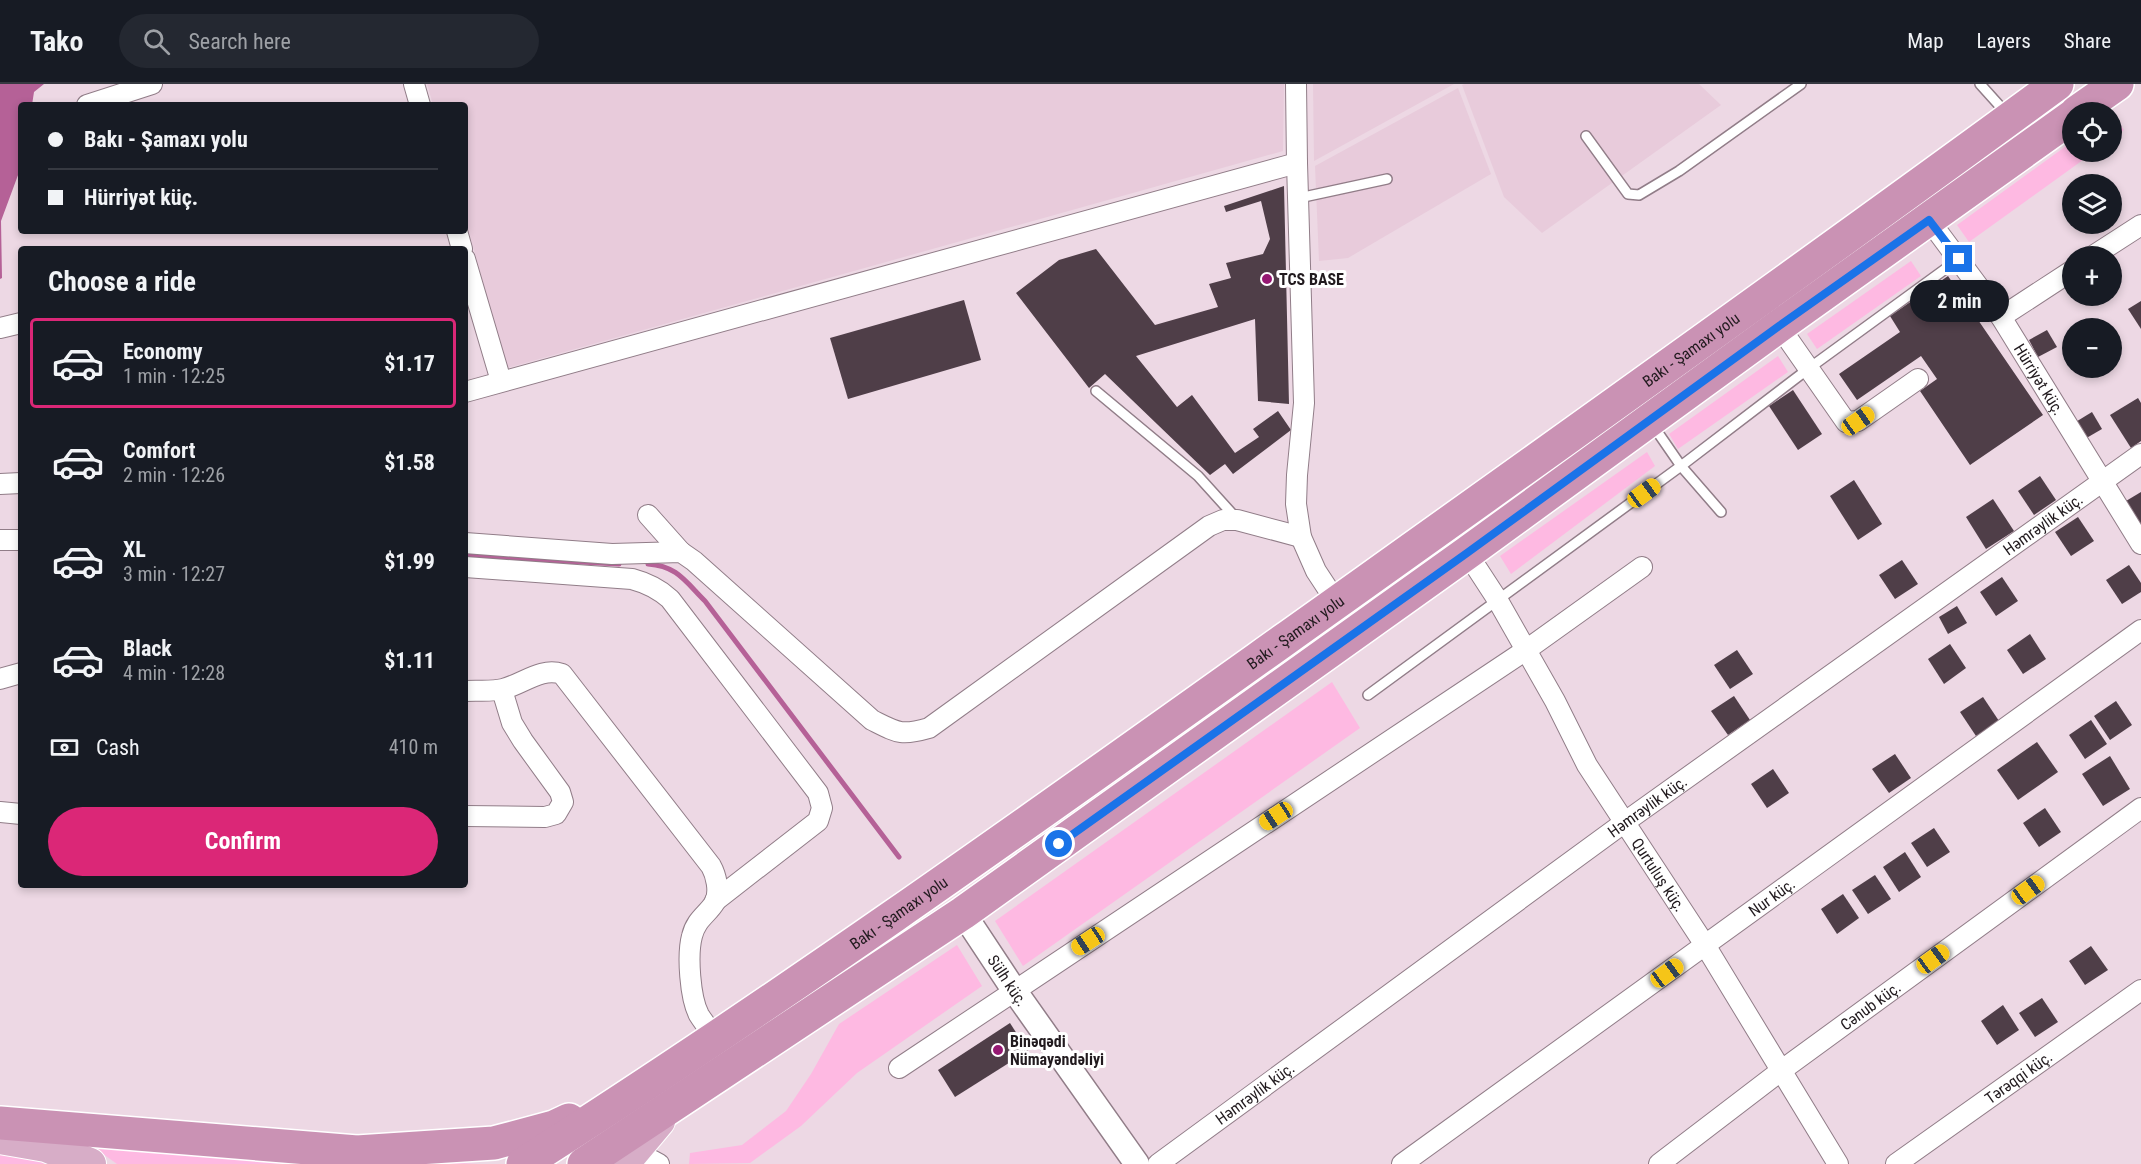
<!DOCTYPE html>
<html lang="en">
<head>
<meta charset="utf-8">
<style>
	:root { --surface:#171b24; --page:#242831; --text:#f1f3f6; --muted:#9ea1a6; --line:#363941; --accent:#db2777 }
	body { margin:0; font-family:"Roboto Condensed",sans-serif; background:var(--page); color:var(--text); height:100vh; display:flex; flex-direction:column; font-size:22px; white-space:nowrap }
	* { box-sizing:border-box; margin:0 }
	p { font-size:20px; color:var(--muted) }
	.icon { flex:none; width:33px; height:33px; fill:none; stroke:currentColor; stroke-width:2; stroke-linecap:round; stroke-linejoin:round }
	.map { position:relative; flex:1; overflow:hidden }
	.details { position:absolute; left:18px; top:162px; width:450px; height:642px; display:flex; flex-direction:column; background:var(--surface); border-radius:6px; box-shadow:0 3px 9px #0003 }
	.details>* { flex:none }
	.guide { position:absolute; left:18px; top:18px; width:450px; height:132px; border-radius:6px; box-shadow:0 3px 9px #0003; display:grid; align-content:center; height:132px; padding:0 30px; background:var(--surface) }
	.fabs { position:absolute; left:2062px; top:18px; display:grid; gap:12px }
	.fabs a { display:grid; place-items:center; width:60px; height:60px; border-radius:50%; background:var(--surface); box-shadow:0 3px 9px #0003; font-size:30px }
	.end { position:absolute; width:27px; height:27px; margin:-14px; border:8px solid #1a73e8; background:#fff; box-shadow:0 0 0 3px #fff }
	.from { border-radius:50% }
	.bubble { position:absolute; height:42px; border-radius:21px; background:var(--surface); box-shadow:0 3px 9px #0003; font-size:20px; font-weight:700; line-height:42px; text-align:center }
	.car { position:absolute; width:18px; height:36px; margin:-18px -9px; border-radius:8px; box-shadow:0 0 4px 2px #0007; background:linear-gradient(#f5c518 24%,#345 0 40%,#f5c518 0 76%,#345 0 86%,#f5c518 0) }
	.guide b { display:flex; align-items:center; gap:21px; height:57px; font-size:22px }
	.guide b+b { border-top:2px solid var(--line) }
	.guide i { width:15px; height:15px; background:var(--text) }
	ul { padding:0; list-style:none }
	li { display:flex; align-items:center; gap:18px; height:90px; margin:0 12px 9px; padding:0 18px; border:3px solid transparent; border-radius:6px }
	li div { flex:1 }
	li b { display:block; font-size:22px }
	li em { font-style:normal; font-weight:700 }
	li.on { border-color:var(--accent) }
	li>.icon { width:54px; height:54px; stroke-width:1.5 }
	h2 { padding:0 30px; font-size:27px; line-height:72px }
	.pay { display:flex; align-items:center; gap:15px; height:66px; padding:0 30px; font-size:22px }
	.pay p { margin-inline-start:auto }
	.action { display:flex; gap:12px; margin-top:auto; padding:12px 30px }
	.action a { flex:1; height:69px; border-radius:36px; background:var(--accent); color:#fff; font-size:24px; font-weight:700; line-height:69px; text-align:center }
	header { display:flex; align-items:center; gap:36px; box-sizing:border-box; height:84px; padding:0 30px; background:var(--surface); border-bottom:2px solid var(--line) }
	header strong { font-size:28px }
	nav { display:flex; gap:33px; margin-inline-start:auto; font-size:21px }
	.search { width:420px; height:54px; background:var(--page); display:flex; align-items:center; gap:15px; box-sizing:border-box; padding:0 21px; border-radius:33px; color:var(--muted); font-size:22px }
	.map>svg:first-child { display:block }
	.built { fill:#e8cbdb }
	.green { fill:#feb9e2 }
	.water { fill:#b56197 }
	.lines { fill:none; stroke-linecap:round; stroke-linejoin:round }
	.stream { stroke:#b56197; stroke-width:5 }
	.building { fill:#4f3e48 }
	.service-casing { stroke:#917d88; stroke-width:12 }
	.minor-casing { stroke:#917d88; stroke-width:22 }
	.tertiary-casing { stroke:#917d88; stroke-width:27 }
	.primary-casing { stroke:#fff; stroke-width:34 }
	.trunk-casing { stroke:#fff; stroke-width:36 }
	.service { stroke:#fff; stroke-width:9 }
	.minor { stroke:#fff; stroke-width:20 }
	.tertiary { stroke:#fff; stroke-width:24 }
	.primary { stroke:#d7adc7; stroke-width:32 }
	.trunk { stroke:#ca92b4; stroke-width:33 }
	.route { stroke:#1a73e8; stroke-width:8 }
	.poi-dot { fill:#951872; stroke:#fff; stroke-width:2 }
	.labels { text-anchor:middle; stroke-width:6; stroke-linejoin:round; paint-order:stroke }
	.poi-label { font-size:16px; font-weight:bold; fill:#211a1e; stroke:#fff; text-anchor:start }
	.street-label { font-size:16px; fill:#211a1e; stroke:#fff }
</style>
</head>
<body>
<header>
<strong>Tako</strong>
<div class="search"><svg class="icon" aria-label="search" viewBox="0 0 24 24"><circle cx="10" cy="10" r="6"/><path d="M15 15l6 6"/></svg>Search here</div>
<nav><a>Map</a><a>Layers</a><a>Share</a></nav>
</header>
<div class="map">
<svg width="2141" height="1080" viewBox="0 0 2141 1080">
	<rect width="100%" height="100%" fill="#edd8e4"/>
	<!-- built -->
	<g class="built">
		<polygon points="427,0 1284,0 1283,67 507,284 465,134 465,21 433,21"/>
		<polygon points="1313,0 1454,0 1314,77"/>
		<polygon points="1464,0 1699,0 1721,21 1542,149 1504,113 1462,1"/>
		<polygon points="1458,4 1491,90 1348,174 1319,177 1315,82"/>
	</g>
	<!-- green -->
	<g class="green">
		<polygon points="2112,30 2124,46 2112,55"/>
		<polygon points="2073,57 2073,68 2094,68 1969,158 1957,141"/>
		<polygon points="1911,177 1921,192 1817,265 1807,250"/>
		<polygon points="1778,272 1788,288 1678,365 1669,350"/>
		<polygon points="1647,368 1655,382 1511,490 1500,472"/>
		<polygon points="1332,598 1360,644 1023,882 995,837"/>
		<polygon points="957,861 982,902 857,989 801,1042 750,1079 689,1080 690,1069 742,1061 786,1027 811,990 839,940"/>
		<polygon points="92,1062 478,1080 117,1080"/>
		<polygon points="0,1066 59,1080 0,1080"/>
	</g>
	<!-- water -->
	<polygon class="water" points="0,0 44,0 34,8 32,21 21,21 21,83 1,137 2,194 0,195"/>
	<g class="lines">
		<!-- stream -->
		<g class="stream">
			<polyline points="465,472 619,480"/>
			<path d="M648,480c29,2 37,17 57,37l194,256"/>
		</g>
	</g>
	<!-- building -->
	<g class="building">
		<polygon points="1284,102 1289,320 1258,317 1255,235 1136,272 1177,323 1192,311 1235,369 1259,353 1253,345 1278,327 1291,346 1233,390 1225,380 1210,391 1105,290 1089,304 1016,209 1059,176 1096,165 1155,241 1218,223 1209,200 1231,194 1226,179 1263,170 1270,155 1261,117 1226,128 1224,122"/>
		<polygon points="1948,192 2043,331 1970,381 1920,307 1937,295 1921,272 1857,316 1839,290 1900,248 1890,232"/>
		<polygon points="964,216 981,276 848,315 830,254"/>
		<polygon points="2141,217 2141,245 2128,225"/>
		<polygon points="2047,246 2057,263 2038,273 2029,256"/>
		<polygon points="1793,306 1822,350 1798,366 1769,322"/>
		<polygon points="2138,314 2141,319 2141,357 2131,364 2110,331"/>
		<polygon points="2092,328 2102,345 2083,356 2074,339"/>
		<polygon points="2040,392 2056,416 2034,431 2018,407"/>
		<polygon points="1854,396 1882,440 1858,456 1830,412"/>
		<polygon points="2141,408 2141,441 2126,417"/>
		<polygon points="1993,415 2014,447 1986,465 1966,433"/>
		<polygon points="2078,433 2094,457 2071,472 2055,448"/>
		<polygon points="1902,476 1918,500 1895,515 1879,491"/>
		<polygon points="2129,481 2141,499 2141,508 2122,520 2106,496"/>
		<polygon points="2002,493 2018,517 1996,532 1980,508"/>
		<polygon points="1957,522 1967,539 1948,550 1939,533"/>
		<polygon points="2030,550 2046,575 2023,590 2007,566"/>
		<polygon points="1950,560 1966,584 1944,600 1928,575"/>
		<polygon points="1737,566 1753,590 1730,605 1714,581"/>
		<polygon points="1734,612 1750,636 1728,651 1711,627"/>
		<polygon points="1983,613 1999,637 1976,652 1960,628"/>
		<polygon points="2116,617 2132,641 2110,656 2094,632"/>
		<polygon points="2091,636 2107,660 2085,675 2069,651"/>
		<polygon points="2037,658 2058,688 2018,716 1997,686"/>
		<polygon points="1895,670 1911,694 1889,709 1872,685"/>
		<polygon points="2110,672 2130,705 2103,722 2082,690"/>
		<polygon points="1773,685 1789,709 1767,724 1751,700"/>
		<polygon points="2045,724 2061,748 2039,763 2023,739"/>
		<polygon points="1934,744 1950,768 1927,783 1911,759"/>
		<polygon points="1905,768 1921,793 1899,808 1883,783"/>
		<polygon points="1875,791 1891,815 1868,830 1852,806"/>
		<polygon points="1843,810 1859,834 1837,850 1821,825"/>
		<polygon points="2091,862 2108,886 2085,901 2069,877"/>
		<polygon points="2042,914 2058,938 2035,953 2019,929"/>
		<polygon points="2003,921 2019,946 1997,961 1981,937"/>
		<polygon points="1010,939 1028,967 955,1013 938,986"/>
	</g>
	<g class="lines">
		<defs>
			<g id="service">
				<polyline points="1980,0 2007,30"/>
				<polyline points="1586,52 1628,110 1639,111 1679,87 1801,0"/>
				<polyline points="1299,114 1387,95"/>
				<polyline points="1096,307 1198,392 1236,434"/>
				<polyline points="1652,340 1681,382 1721,428"/>
				<polyline points="1368,611 1681,382 1808,285 1959,175"/>
			</g>
			<g id="minor">
				<polyline points="414,0 420,21"/>
				<polyline points="1296,0 1297,79 1304,319 1297,391 1296,420 1301,453 1316,487 1337,519"/>
				<polyline points="87,21 152,0"/>
				<path id="s1" d="M1929,136l72,97 140,227"/>
				<polyline points="457,147 462,165"/>
				<polyline points="2093,172 2141,141"/>
				<polyline points="465,175 501,297"/>
				<polyline points="2001,233 2073,186"/>
				<polyline points="1779,242 1846,338 1858,337 1918,295"/>
				<polyline points="0,244 21,239"/>
				<polyline points="465,308 1297,79"/>
				<polyline points="0,400 21,399"/>
				<polyline points="648,431 681,468"/>
				<polyline points="0,456 21,456"/>
				<path d="M465,459l147,11 69,-2 13,9 178,159c26,13 29,16 57,8l280,-202 14,-6h14l64,17"/>
				<path id="s2" d="M1467,469l30,46 58,102 32,64 118,180 133,219"/>
				<path d="M465,483l167,12c15,4 26,9 38,20l148,194 4,15 -4,13 -103,80"/>
				<polyline points="0,595 21,589"/>
				<path d="M465,607c12,-1 27,1 38,-2 20,-5 38,-22 59,-15l149,192c5,9 9,25 4,36 -7,12 -19,17 -23,34 -5,19 -2,62 7,79 5,8 11,15 16,23"/>
				<polyline points="0,728 21,730"/>
				<polyline points="465,732 545,733 556,730 563,718 560,708 523,657 512,639 502,606"/>
				<polyline points="899,984 1526,566 1642,483"/>
				<polyline points="633,1066 659,1080"/>
				<path id="s3" d="M1158,1080l467,-342 516,-368"/>
				<path id="s4" d="M1402,1080l739,-534"/>
				<path id="s5" d="M1659,1080l123,-94 359,-262"/>
				<path id="s6" d="M1896,1080l245,-174"/>
			</g>
			<g id="tertiary">
				<path id="s7" d="M963,829l51,77 123,174"/>
			</g>
			<g id="primary">
				<polyline points="0,1054 46,1062 90,1080"/>
				<polyline points="623,1080 659,1037"/>
			</g>
			<g id="trunk">
				<polyline points="2077,28 2117,0"/>
				<polyline points="0,1039 357,1068 494,1059 554,1043 569,1036"/>
				<path id="s8" d="M523,1080c260,-166 510,-345 761,-524 258,-184 517,-368 773,-556"/>
				<polyline points="584,1080 963,829 1467,469 1779,242 2073,32"/>
			</g>
		</defs>
		<!-- service casing -->
		<use href="#service" class="service-casing"/>
		<!-- minor casing -->
		<use href="#minor" class="minor-casing"/>
		<!-- tertiary casing -->
		<use href="#tertiary" class="tertiary-casing"/>
		<!-- primary casing -->
		<use href="#primary" class="primary-casing"/>
		<!-- trunk casing -->
		<use href="#trunk" class="trunk-casing"/>
		<!-- service -->
		<use href="#service" class="service"/>
		<!-- minor -->
		<use href="#minor" class="minor"/>
		<!-- tertiary -->
		<use href="#tertiary" class="tertiary"/>
		<!-- primary -->
		<use href="#primary" class="primary"/>
		<!-- trunk -->
		<use href="#trunk" class="trunk"/>
	</g>
	<g class="lines">
		<!-- route -->
		<polyline class="route" points="1059,760 1467,469 1779,242 1929,136 1959,175"/>
	</g>
	<!-- markers -->
	<g class="poi-dot">
		<circle cx="1267" cy="195" r="6"/>
		<circle cx="998" cy="966" r="6"/>
	</g>
	<g class="labels">
		<!-- poi labels -->
		<g class="poi-label">
			<text x="1279" y="201">TCS BASE</text>
			<text x="1010" y="963">Binəqədi<tspan x="1010" dy="18">Nümayəndəliyi</tspan></text>
		</g>
		<!-- street labels -->
		<g class="street-label">
			<text dy="6" stroke="none"><textPath href="#s8" startOffset="1424">Bakı - Şamaxı yolu</textPath></text>
			<text dy="6" stroke="none"><textPath href="#s1" startOffset="194">Hürriyət küç.</textPath></text>
			<text dy="6" stroke="none"><textPath href="#s3" startOffset="1092">Həmrəylik küç.</textPath></text>
			<text dy="6" stroke="none"><textPath href="#s8" startOffset="938">Bakı - Şamaxı yolu</textPath></text>
			<text dy="6" stroke="none"><textPath href="#s3" startOffset="606">Həmrəylik küç.</textPath></text>
			<text dy="6" stroke="none"><textPath href="#s2" startOffset="375">Qurtuluş küç.</textPath></text>
			<text dy="6" stroke="none"><textPath href="#s4" startOffset="456">Nur küç.</textPath></text>
			<text dy="6" stroke="none"><textPath href="#s8" startOffset="452">Bakı - Şamaxı yolu</textPath></text>
			<text dy="6" stroke="none"><textPath href="#s7" startOffset="81">Sülh küç.</textPath></text>
			<text dy="6" stroke="none"><textPath href="#s5" startOffset="264">Cənub küç.</textPath></text>
			<text dy="6" stroke="none"><textPath href="#s6" startOffset="150">Tərəqqi küç.</textPath></text>
			<text dy="6" stroke="none"><textPath href="#s3" startOffset="120">Həmrəylik küç.</textPath></text>
		</g>
	</g>
</svg>
<div class="fabs">
<a><svg class="icon" aria-label="locate" viewBox="0 0 24 24"><circle cx="12" cy="12" r="6"/><path d="M12 2v4M12 18v4M2 12h4M18 12h4"/></svg></a>
<a><svg class="icon" aria-label="layers" viewBox="0 0 24 24"><path d="M12 4l9 5-9 5-9-5zM3 14l9 5 9-5"/></svg></a>
<a>+</a>
<a>−</a>
</div>
<i class="end from" style="left:1059px;top:760px"></i>
<i class="end" style="left:1959px;top:175px"></i>
<div class="bubble" style="left:1910px;top:196px;width:99px">2 min</div>
<i class="car" style="left:1858px;top:337px;rotate:55deg"></i>
<i class="car" style="left:1644px;top:409px;rotate:54deg"></i>
<i class="car" style="left:1276px;top:732px;rotate:237deg"></i>
<i class="car" style="left:2028px;top:806px;rotate:54deg"></i>
<i class="car" style="left:1088px;top:857px;rotate:237deg"></i>
<i class="car" style="left:1933px;top:875px;rotate:54deg"></i>
<i class="car" style="left:1667px;top:889px;rotate:54deg"></i>
<div class="guide">
<b><i class="from"></i>Bakı - Şamaxı yolu</b>
<b><i></i>Hürriyət küç.</b>
</div>
<section class="details">
<h2>Choose a ride</h2>
<ul>
<li class="on"><svg class="icon" aria-label="car" viewBox="0 0 24 24"><path d="M5 17H2v-5l4-1 3-4h7l3 4 3 1v5h-3M9 17h6M6 11h13"/><circle cx="7" cy="17" r="2"/><circle cx="17" cy="17" r="2"/></svg><div><b>Economy</b><p>1 min · 12:25</p></div><em>$1.17</em></li>
<li><svg class="icon" aria-label="car" viewBox="0 0 24 24"><path d="M5 17H2v-5l4-1 3-4h7l3 4 3 1v5h-3M9 17h6M6 11h13"/><circle cx="7" cy="17" r="2"/><circle cx="17" cy="17" r="2"/></svg><div><b>Comfort</b><p>2 min · 12:26</p></div><em>$1.58</em></li>
<li><svg class="icon" aria-label="car" viewBox="0 0 24 24"><path d="M5 17H2v-5l4-1 3-4h7l3 4 3 1v5h-3M9 17h6M6 11h13"/><circle cx="7" cy="17" r="2"/><circle cx="17" cy="17" r="2"/></svg><div><b>XL</b><p>3 min · 12:27</p></div><em>$1.99</em></li>
<li><svg class="icon" aria-label="car" viewBox="0 0 24 24"><path d="M5 17H2v-5l4-1 3-4h7l3 4 3 1v5h-3M9 17h6M6 11h13"/><circle cx="7" cy="17" r="2"/><circle cx="17" cy="17" r="2"/></svg><div><b>Black</b><p>4 min · 12:28</p></div><em>$1.11</em></li>
</ul>
<div class="pay"><svg class="icon" aria-label="cash" viewBox="0 0 24 24"><path d="M3 7h18v10H3z"/><circle cx="12" cy="12" r="2"/></svg>Cash<p>410 m</p></div>
<div class="action"><a>Confirm</a></div>
</section>
</div>
</body>
</html>
